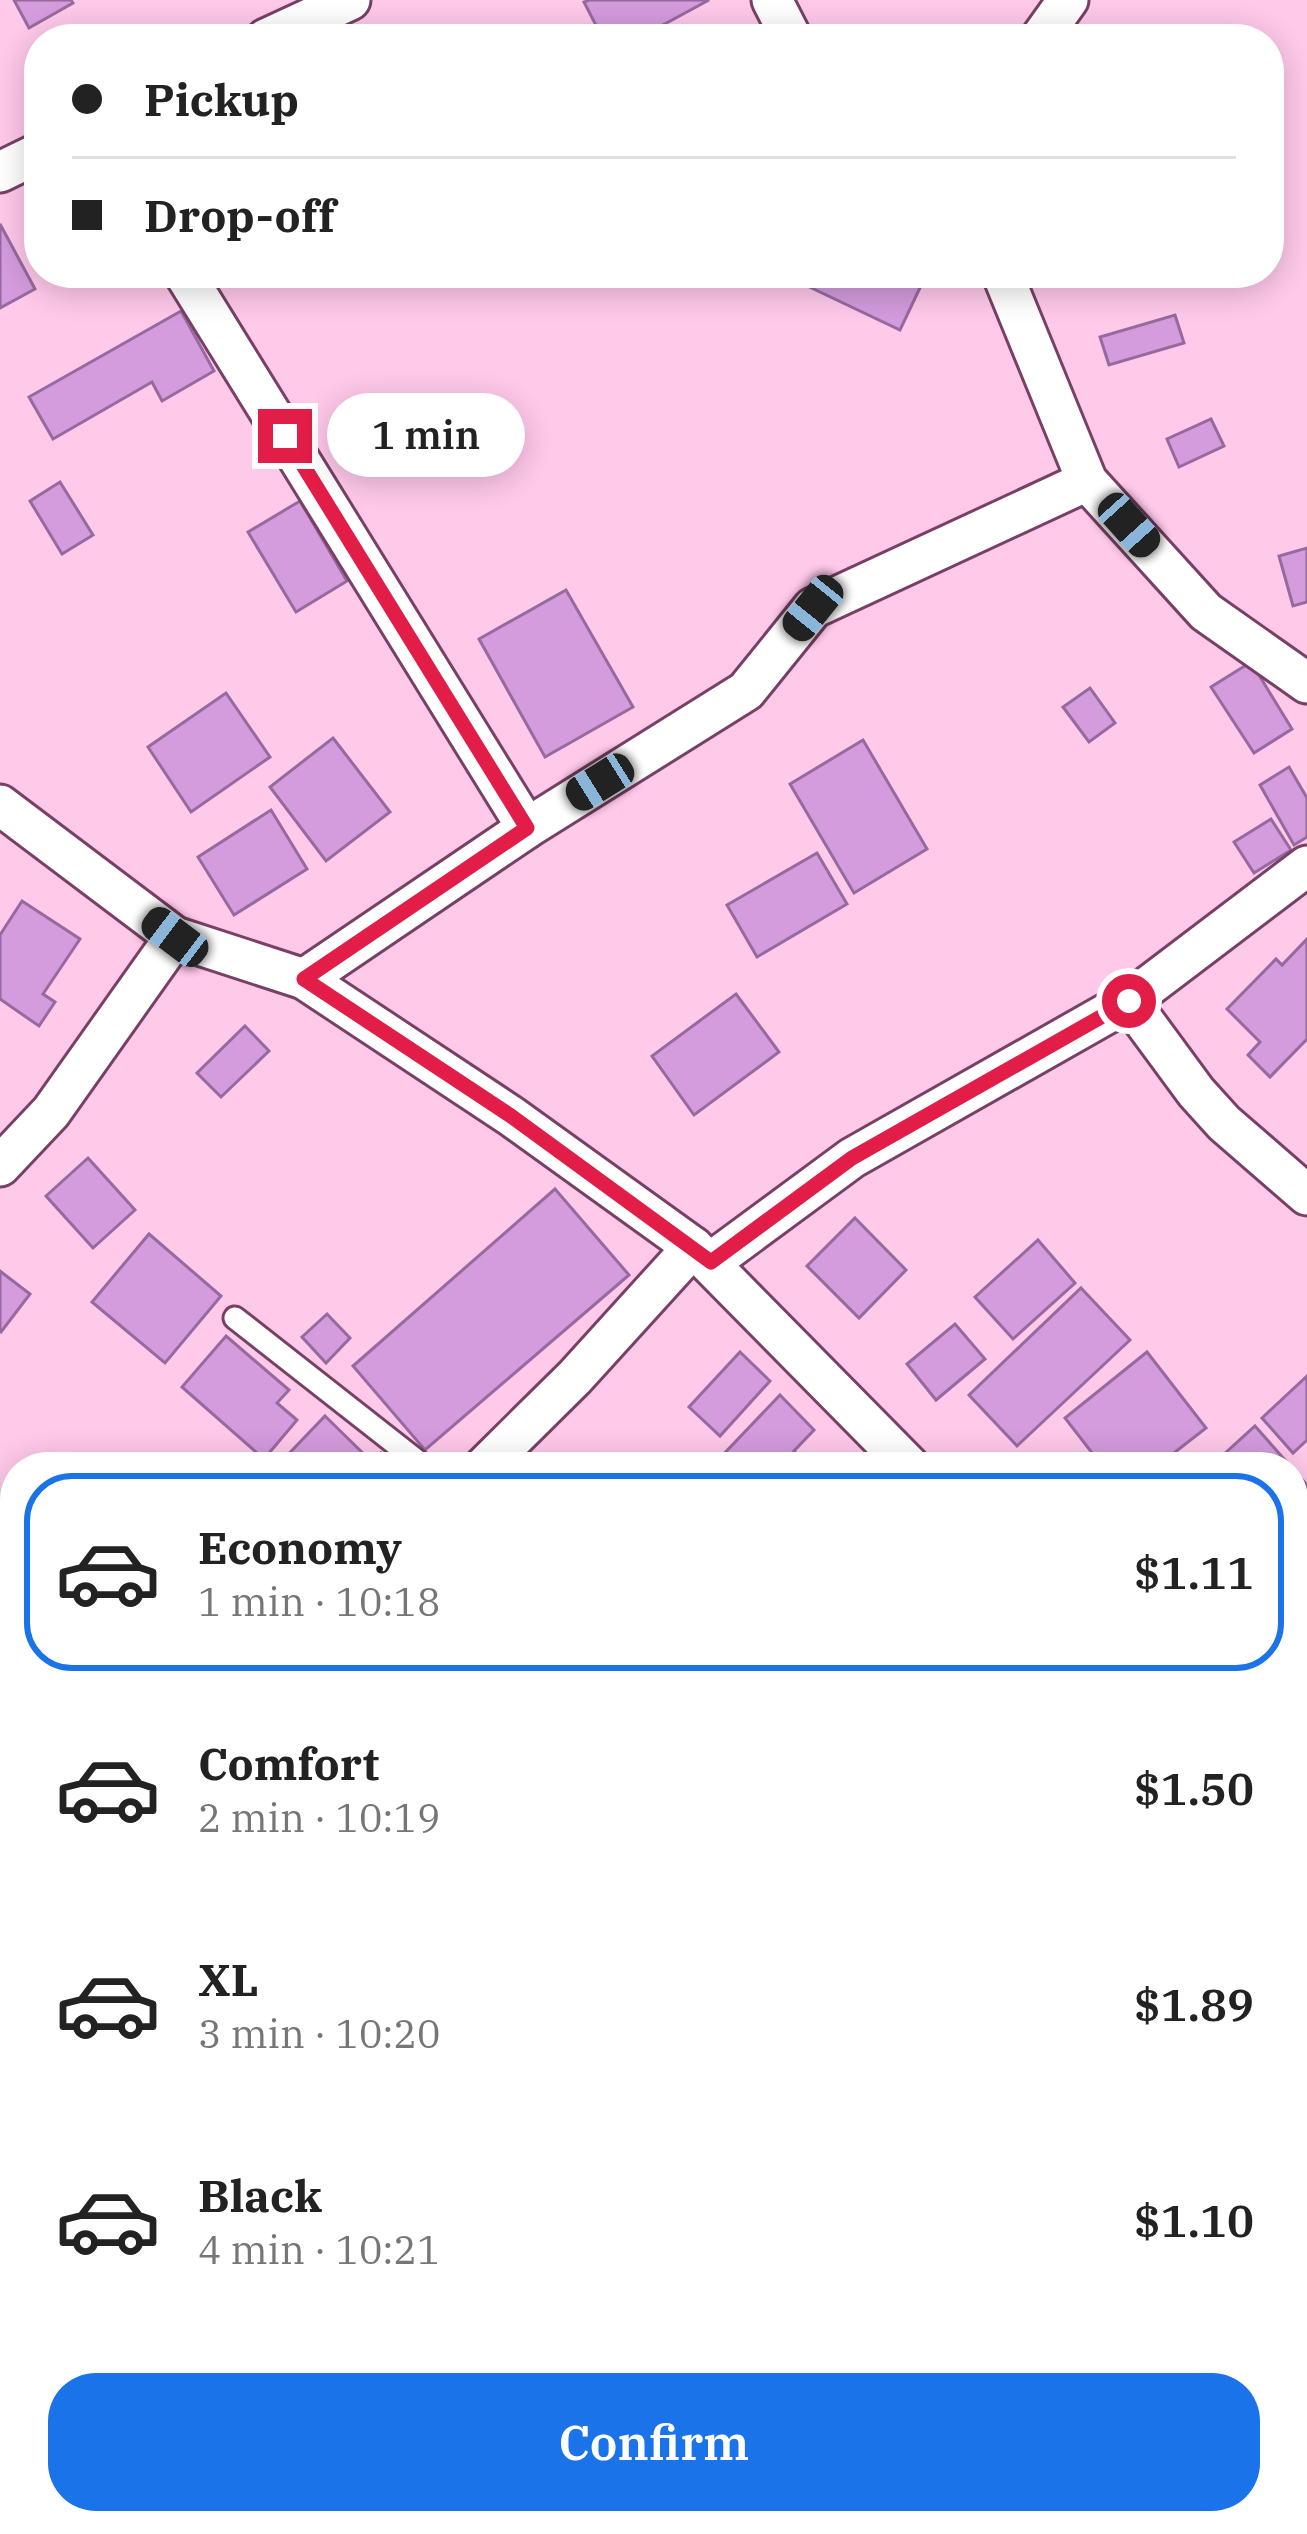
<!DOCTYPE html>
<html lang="en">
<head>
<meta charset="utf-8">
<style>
	:root { --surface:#fff; --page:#f2f2f2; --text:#222; --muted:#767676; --line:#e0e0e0; --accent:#1a73e8 }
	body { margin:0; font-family:"IBM Plex Serif",serif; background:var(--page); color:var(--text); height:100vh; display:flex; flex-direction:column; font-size:45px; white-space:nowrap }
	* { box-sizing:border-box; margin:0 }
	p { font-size:39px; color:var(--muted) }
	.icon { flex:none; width:66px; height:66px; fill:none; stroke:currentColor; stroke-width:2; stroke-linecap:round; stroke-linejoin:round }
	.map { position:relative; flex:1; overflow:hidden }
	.side { position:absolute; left:0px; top:1452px; width:1308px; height:1083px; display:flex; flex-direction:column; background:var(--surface); border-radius:48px 48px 0 0; box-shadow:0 6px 30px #0003 }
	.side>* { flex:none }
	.hud { position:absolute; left:24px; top:24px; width:1260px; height:264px; border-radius:48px; box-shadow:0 6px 30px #0003; display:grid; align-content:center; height:264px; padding:0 48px; background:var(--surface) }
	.end { position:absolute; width:54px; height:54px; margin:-27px; border:15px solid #e11d48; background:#fff; box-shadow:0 0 0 6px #fff }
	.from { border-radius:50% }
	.bubble { position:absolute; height:84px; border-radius:42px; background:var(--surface); box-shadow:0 6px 30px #0003; font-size:39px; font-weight:600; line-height:84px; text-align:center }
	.car { position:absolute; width:36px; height:72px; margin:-36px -18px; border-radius:15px; box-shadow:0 0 9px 3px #0007; background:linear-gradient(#222 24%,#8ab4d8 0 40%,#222 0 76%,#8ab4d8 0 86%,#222 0) }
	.hud b { display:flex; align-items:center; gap:42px; height:114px; font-size:45px }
	.hud b+b { border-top:3px solid var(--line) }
	.hud i { width:30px; height:30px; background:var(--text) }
	ul { padding:21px 0 0; list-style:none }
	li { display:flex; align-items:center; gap:36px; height:198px; margin:0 24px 18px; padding:0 24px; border:6px solid transparent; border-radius:48px }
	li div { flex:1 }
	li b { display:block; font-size:45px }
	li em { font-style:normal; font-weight:600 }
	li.selected { border-color:var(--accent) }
	li>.icon { width:108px; height:108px; stroke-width:1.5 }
	.action { display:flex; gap:24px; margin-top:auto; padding:24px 48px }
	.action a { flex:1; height:138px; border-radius:48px; background:var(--accent); color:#fff; font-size:48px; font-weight:600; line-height:138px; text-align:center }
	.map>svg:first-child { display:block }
	.building { fill:#d49bdd; stroke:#976a9f; stroke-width:3 }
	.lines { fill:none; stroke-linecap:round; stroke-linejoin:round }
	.lane-casing { stroke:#784065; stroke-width:27 }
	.street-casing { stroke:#784065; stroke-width:45 }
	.lane { stroke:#fff; stroke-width:21 }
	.street { stroke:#fff; stroke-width:39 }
	.route { stroke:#e11d48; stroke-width:15 }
</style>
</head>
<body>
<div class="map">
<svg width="1307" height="2534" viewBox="0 0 1307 2534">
	<rect width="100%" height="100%" fill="#ffc9ea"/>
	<!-- building -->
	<g class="building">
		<polygon points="14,0 71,0 73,3 29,28"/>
		<polygon points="589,0 709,0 637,39 603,39 584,2"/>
		<polygon points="0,224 35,289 0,308"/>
		<polygon points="780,273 927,273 900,330"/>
		<polygon points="181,311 214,371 162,401 152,382 53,439 29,397"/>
		<polygon points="1175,315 1184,343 1109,365 1100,337"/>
		<polygon points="1211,419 1224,446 1179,467 1167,439"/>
		<polygon points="60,482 93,535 62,554 30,501"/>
		<polygon points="300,501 347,581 296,612 248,532"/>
		<polygon points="1307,548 1307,602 1293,606 1279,556"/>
		<polygon points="566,590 633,707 545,757 479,639"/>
		<polygon points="1251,662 1292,729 1254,753 1211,687"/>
		<polygon points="1090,688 1115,723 1089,742 1063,707"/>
		<polygon points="226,693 270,757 191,812 148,747"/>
		<polygon points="333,738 390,812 326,861 270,787"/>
		<polygon points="863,740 927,849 854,893 790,784"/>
		<polygon points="1289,767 1307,798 1307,837 1294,845 1260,785"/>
		<polygon points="271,810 307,869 234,915 198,857"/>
		<polygon points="1271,819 1291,850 1254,873 1234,842"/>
		<polygon points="817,853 847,904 757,957 727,905"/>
		<polygon points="22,901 80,939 43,994 55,1002 39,1026 0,999 0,935"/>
		<polygon points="1307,939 1307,1039 1270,1077 1248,1055 1260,1042 1227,1009 1276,959 1282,965"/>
		<polygon points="736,994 779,1052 694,1115 652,1056"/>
		<polygon points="245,1026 269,1051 221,1097 197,1073"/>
		<polygon points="88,1158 135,1210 93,1248 46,1196"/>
		<polygon points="555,1189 629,1275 425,1450 353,1366"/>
		<polygon points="855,1218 906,1270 859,1318 807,1266"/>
		<polygon points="149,1234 221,1296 165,1363 92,1302"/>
		<polygon points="1038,1240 1075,1283 1013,1339 975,1297"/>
		<polygon points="0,1271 30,1294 1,1332 0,1331"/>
		<polygon points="1081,1288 1130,1340 1017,1446 969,1395"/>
		<polygon points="327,1314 350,1338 326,1363 302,1337"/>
		<polygon points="955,1324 985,1359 936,1400 907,1364"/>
		<polygon points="226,1336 289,1390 277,1403 297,1420 264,1459 182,1387"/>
		<polygon points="740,1352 770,1381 720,1436 689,1407"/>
		<polygon points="1147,1352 1206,1428 1156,1467 1103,1467 1065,1418"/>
		<polygon points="1307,1376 1307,1440 1293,1453 1262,1418"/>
		<polygon points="780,1395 814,1430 794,1451 810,1466 725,1467 718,1460"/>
		<polygon points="325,1416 373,1463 381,1453 396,1467 284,1467 280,1463"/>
		<polygon points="1255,1426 1291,1467 1210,1467"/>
		<polygon points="1293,1469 1307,1485 1307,1529 1293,1541"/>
		<polygon points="0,1726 15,1739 15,1779 0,1796"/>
		<polygon points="1293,2164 1307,2188 1307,2225 1293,2233"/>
		<polygon points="253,2520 300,2520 312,2534 236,2534"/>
		<polygon points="314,2520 368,2520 362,2534 327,2534"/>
		<polygon points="435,2520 496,2520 508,2534 448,2534"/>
		<polygon points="1112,2520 1204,2520 1210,2528 1201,2534 1121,2534"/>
	</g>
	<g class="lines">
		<defs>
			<polyline id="lane" points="235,1318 425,1467"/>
			<g id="street">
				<polyline points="772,0 792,39"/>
				<polyline points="266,39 350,0"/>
				<polyline points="1040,39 1068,0"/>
				<polyline points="0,172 39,153"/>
				<polyline points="184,273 527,828"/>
				<polyline points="1002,273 1087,481 1206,612 1307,683"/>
				<polyline points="0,805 175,937 304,979 511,1116 693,1247 910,1467"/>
				<polyline points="304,979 527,828 746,691 813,608 1087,481"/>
				<polyline points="1129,1001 1196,1092 1224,1123 1307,1195"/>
				<polyline points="0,1166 51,1112 175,937"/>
				<polyline points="711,1262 852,1158 1129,1001 1307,866"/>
				<polyline points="484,1467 575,1377 693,1247"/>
				<polyline points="1293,1769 1307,1784"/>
				<polyline points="1293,1938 1307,1922"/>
				<polyline points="0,1950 15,1964"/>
				<polyline points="0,2044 15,2020"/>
				<polyline points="102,2534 113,2520"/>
				<polyline points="667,2534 688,2520"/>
			</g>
		</defs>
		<!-- lane casing -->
		<use href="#lane" class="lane-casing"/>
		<!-- street casing -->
		<use href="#street" class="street-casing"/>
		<!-- lane -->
		<use href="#lane" class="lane"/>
		<!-- street -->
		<use href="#street" class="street"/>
	</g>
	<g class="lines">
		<!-- route -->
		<polyline class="route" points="285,436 527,828 304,979 511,1116 711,1262 852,1158 1129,1001"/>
	</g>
</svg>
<i class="end from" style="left:1129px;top:1001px"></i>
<i class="end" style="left:285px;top:436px"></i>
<div class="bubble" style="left:327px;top:393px;width:198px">1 min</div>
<i class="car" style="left:1129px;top:525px;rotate:138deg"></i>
<i class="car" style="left:813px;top:608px;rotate:219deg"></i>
<i class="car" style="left:600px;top:782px;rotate:238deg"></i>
<i class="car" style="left:175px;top:937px;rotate:307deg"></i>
<div class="hud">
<b><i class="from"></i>Pickup</b>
<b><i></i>Drop-off</b>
</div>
<section class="side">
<ul>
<li class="selected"><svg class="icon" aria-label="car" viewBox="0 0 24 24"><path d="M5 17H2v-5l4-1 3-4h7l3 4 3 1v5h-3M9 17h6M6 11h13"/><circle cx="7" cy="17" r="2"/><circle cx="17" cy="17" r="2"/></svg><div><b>Economy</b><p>1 min · 10:18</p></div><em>$1.11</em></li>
<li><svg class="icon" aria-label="car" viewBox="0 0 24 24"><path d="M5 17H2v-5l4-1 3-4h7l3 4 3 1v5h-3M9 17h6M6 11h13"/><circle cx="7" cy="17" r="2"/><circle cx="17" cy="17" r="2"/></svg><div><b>Comfort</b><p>2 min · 10:19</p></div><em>$1.50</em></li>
<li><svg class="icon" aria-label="car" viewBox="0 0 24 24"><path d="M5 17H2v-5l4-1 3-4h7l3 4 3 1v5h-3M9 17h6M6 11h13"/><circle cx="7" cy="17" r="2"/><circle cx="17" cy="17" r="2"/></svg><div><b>XL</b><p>3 min · 10:20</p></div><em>$1.89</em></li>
<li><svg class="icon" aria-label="car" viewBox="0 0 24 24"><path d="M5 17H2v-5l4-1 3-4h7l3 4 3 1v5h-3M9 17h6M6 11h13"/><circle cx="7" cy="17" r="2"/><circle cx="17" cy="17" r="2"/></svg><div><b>Black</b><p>4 min · 10:21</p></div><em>$1.10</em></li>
</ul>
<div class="action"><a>Confirm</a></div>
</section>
</div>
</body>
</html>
